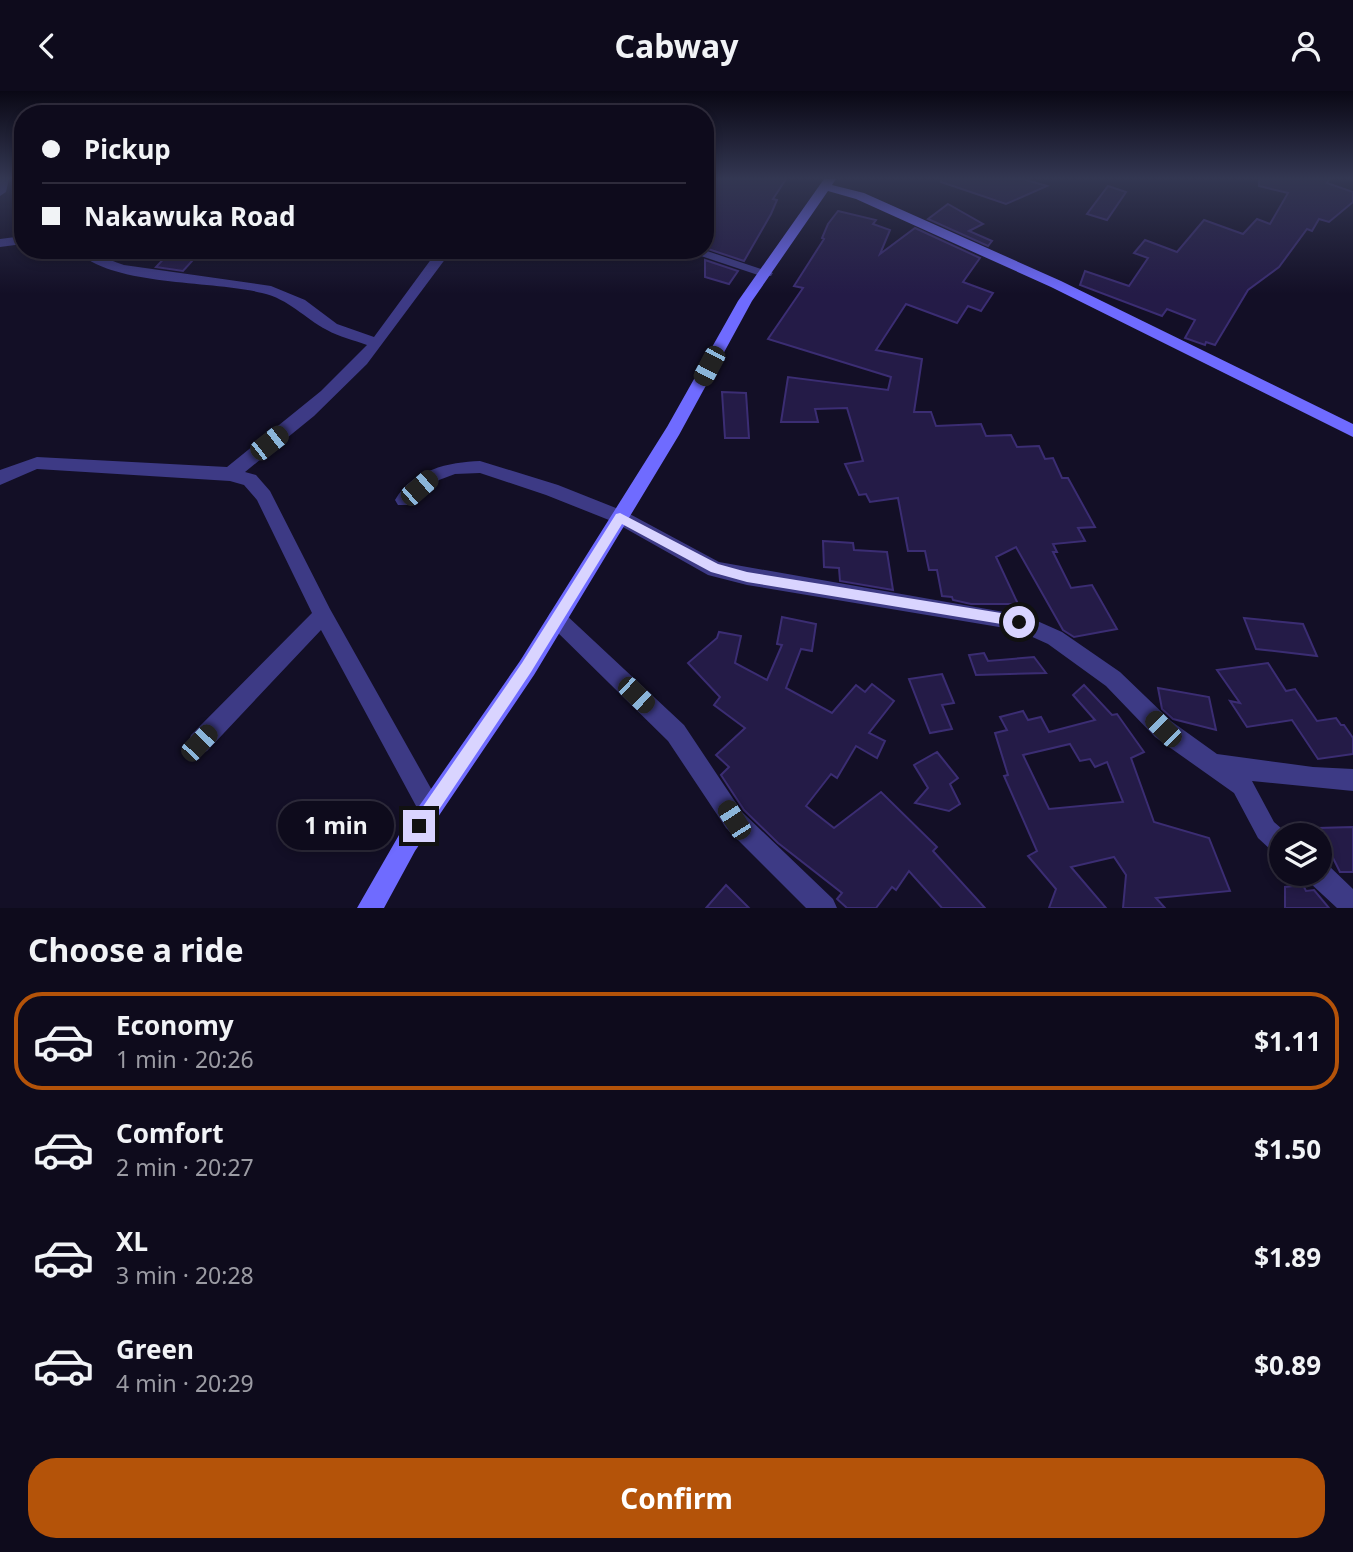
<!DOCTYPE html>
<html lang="en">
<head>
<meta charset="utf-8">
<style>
	:root { --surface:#0e0b1c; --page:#1c1929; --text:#f1f3f6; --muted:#9b9ba3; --line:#2e2b3b; --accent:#b45309 }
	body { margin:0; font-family:"Noto Sans",sans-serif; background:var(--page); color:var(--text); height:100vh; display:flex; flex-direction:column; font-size:26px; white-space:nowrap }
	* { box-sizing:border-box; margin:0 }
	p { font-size:23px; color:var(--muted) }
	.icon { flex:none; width:38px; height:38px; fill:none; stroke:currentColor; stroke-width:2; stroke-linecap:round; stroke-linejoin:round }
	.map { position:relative; height:817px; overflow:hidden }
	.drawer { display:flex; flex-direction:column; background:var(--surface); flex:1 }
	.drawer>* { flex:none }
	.guide { position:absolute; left:14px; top:14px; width:700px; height:154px; border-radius:28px; box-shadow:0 4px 10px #0003,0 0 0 2px var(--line); display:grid; align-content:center; height:154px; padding:0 28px; background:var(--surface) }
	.tools { position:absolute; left:1269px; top:732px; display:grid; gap:14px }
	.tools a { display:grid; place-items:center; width:63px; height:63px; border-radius:50%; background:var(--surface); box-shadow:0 4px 10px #0003,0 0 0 2px var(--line); font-size:35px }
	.end { position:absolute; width:32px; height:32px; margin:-16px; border:9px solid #d9d4ff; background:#111; box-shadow:0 0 0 4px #111 }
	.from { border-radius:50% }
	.bubble { position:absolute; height:49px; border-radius:24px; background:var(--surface); box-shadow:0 4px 10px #0003,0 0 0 2px var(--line); font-size:23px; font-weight:700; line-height:49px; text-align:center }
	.car { position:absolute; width:21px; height:42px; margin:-21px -10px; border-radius:9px; box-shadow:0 0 5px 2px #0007; background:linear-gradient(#222 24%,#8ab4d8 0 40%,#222 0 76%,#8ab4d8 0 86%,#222 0) }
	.guide b { display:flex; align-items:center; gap:24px; height:66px; font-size:26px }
	.guide b+b { border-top:2px solid var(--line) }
	.guide i { width:18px; height:18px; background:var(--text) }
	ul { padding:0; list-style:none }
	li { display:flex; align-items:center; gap:21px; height:98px; margin:0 14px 10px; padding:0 14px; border:4px solid transparent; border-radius:28px }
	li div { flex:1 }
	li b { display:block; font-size:26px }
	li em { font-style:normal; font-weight:700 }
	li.on { border-color:var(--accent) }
	li>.icon { width:63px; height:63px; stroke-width:1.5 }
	h2 { padding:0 28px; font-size:32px; line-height:84px }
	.action { display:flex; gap:14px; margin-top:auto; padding:14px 28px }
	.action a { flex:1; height:80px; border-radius:28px; background:var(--accent); color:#fff; font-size:28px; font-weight:700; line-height:80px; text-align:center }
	header { display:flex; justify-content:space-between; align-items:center; height:91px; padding:0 28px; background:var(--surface); font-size:32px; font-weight:700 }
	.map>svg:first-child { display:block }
	.building { fill:#241b47; stroke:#3b2d73; stroke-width:2; fill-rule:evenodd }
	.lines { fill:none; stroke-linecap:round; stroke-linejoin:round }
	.street { fill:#3d3a85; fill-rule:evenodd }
	.secondary { fill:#6f6bff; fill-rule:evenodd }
	.route { fill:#d9d4ff }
</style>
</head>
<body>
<header><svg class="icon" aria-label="back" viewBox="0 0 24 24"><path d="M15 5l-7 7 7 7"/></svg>Cabway<svg class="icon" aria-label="person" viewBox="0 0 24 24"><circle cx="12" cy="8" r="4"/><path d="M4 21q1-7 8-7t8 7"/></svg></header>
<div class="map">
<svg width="1353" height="817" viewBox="0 0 1353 817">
	<rect width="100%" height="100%" fill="#130f26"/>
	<!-- building -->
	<g class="building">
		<polygon points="705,88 786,88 773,108 777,109 771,123 744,170 705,157"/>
		<polygon points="941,88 1023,88 1047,95 1006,113 941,91"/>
		<polygon points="1259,88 1329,88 1327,92 1353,101 1353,111 1329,131 1319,128 1312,140 1307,138 1279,176 1248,199 1215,254 1206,251 1205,254 1185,247 1195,229 1167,218 1162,225 1080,194 1085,180 1129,195 1148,167 1134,162 1145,149 1177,161 1204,129 1243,143 1257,128 1270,133 1288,102 1259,95"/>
		<polygon points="1108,95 1126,101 1107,129 1087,123"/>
		<polygon points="948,113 983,133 969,140 992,150 988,155 928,128"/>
		<polygon points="838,120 876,129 873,133 890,139 880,163 915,137 980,167 963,191 993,202 981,220 968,215 957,232 906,213 876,259 922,268 914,321 931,321 936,335 981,333 986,345 1011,344 1017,356 1039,355 1045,368 1053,367 1062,387 1068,387 1095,436 1078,437 1085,450 1053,453 1057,461 1053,461 1071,497 1092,494 1117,538 1074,546 1063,539 1016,456 996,466 1018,513 971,513 953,509 952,506 942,505 937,479 929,479 925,460 908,460 898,407 870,411 866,403 859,404 845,373 863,370 847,317 815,318 818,331 781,331 788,286 888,299 891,286 768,248 803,197 794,195 824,148 822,147 828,133"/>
		<polygon points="172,159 202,159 183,180 156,176"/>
		<polygon points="705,169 738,180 729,193 705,186"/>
		<polygon points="722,301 746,302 749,347 725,347"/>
		<polygon points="823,450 853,452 854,459 887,461 893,499 840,490 839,477 824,476"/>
		<polygon points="782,526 816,533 812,560 801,558 786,597 832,622 856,594 865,601 872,593 894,610 869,642 885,650 877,667 856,655 837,687 831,683 806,715 834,737 881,701 937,756 933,760 985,817 942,817 909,780 896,799 892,796 876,817 847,817 837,808 842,802 778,752 744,719 721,684 729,676 716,664 745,637 714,614 720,606 688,572 717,547 719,541 741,545 735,572 767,589 782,554 777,553"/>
		<polygon points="1244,527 1303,533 1317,565 1256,558"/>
		<polygon points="984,562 988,570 1034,566 1046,582 976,584 969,564"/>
		<polygon points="1268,572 1286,600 1295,598 1317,630 1336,627 1341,634 1344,634 1353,647 1353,663 1318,668 1292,629 1247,636 1230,610 1240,612 1217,579"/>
		<polygon points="942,583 954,612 942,614 952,638 930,642 909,588"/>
		<path d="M1084,594l28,30 5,-1 27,38 -13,6 23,64 55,16 21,53 -74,7 9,10h-42l3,-33 -12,-18 -43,10 35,41h-57l7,-19 -28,-33 9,-5 -33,-75 4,-1 -13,-42 12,-3 -7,-13 23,-6 5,9 13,-3 8,15 46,-12 -22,-25zM1070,653l10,17 10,-2 5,8 12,-5 16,40 -74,7 -26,-54z"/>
		<polygon points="1158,597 1209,606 1216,639 1173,628 1162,618"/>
		<polygon points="937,661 958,687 950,693 960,713 949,720 915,712 928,697 914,674"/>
		<polygon points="1353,736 1353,781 1340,781 1318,737"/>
		<polygon points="726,794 749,817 706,817"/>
		<polygon points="1303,794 1306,800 1314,799 1329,817 1285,817 1285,796"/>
	</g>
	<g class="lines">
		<!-- street -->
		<g class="street">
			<polygon points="0,88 9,88 6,101 0,105"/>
			<polygon points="23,145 23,153 0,156 0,148"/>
			<path d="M76,159c18,0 31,10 48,15l147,21 34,14 32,24 37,13 58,-79 7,-8h13l-85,114 -53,52 -69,56 11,3 14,16 60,118 108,192 4,8 -4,8 -8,4 -8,-4 -101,-187 -114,121 -8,3 -8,-3 -3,-8 3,-8 121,-122 -55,-113 -13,-15 -14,-4 -193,-12 -37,16v-15l37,-13 190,10 94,-76 46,-46c-13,-5 -28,-8 -40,-15 -23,-12 -38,-31 -65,-37 -50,-13 -150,-6 -186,-43z"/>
			<path d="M616,159h65c-13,11 -51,10 -65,0z"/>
			<polygon points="683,159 704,159 773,182 771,185 761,185"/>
			<path d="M480,370l78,24 68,27 93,50 307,54 36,16 58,40 51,49 46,33 96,13 40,2v22l-101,-10 22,41 15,13h-8v21l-8,-4 -15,-14 -24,-45 -79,-56 -49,-51 -58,-42 -31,-14 -270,-45 -39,-10 -94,-53 -68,-27 -66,-22 -25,1 -16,6 -29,25h-12l-3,-5c17,-30 54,-38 85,-39z"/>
			<polygon points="557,519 564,522 684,634 742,721 833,808 837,817 806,817 726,737 668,650 550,534 547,528 550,522"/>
			<polygon points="1320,770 1327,773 1353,798 1353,817 1337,817 1309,791 1306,782 1320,782"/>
		</g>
		<!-- secondary -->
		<polygon class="secondary" points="824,88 836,88 832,94 864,102 1061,190 1353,333 1353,346 1051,196 856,108 828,100 752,210 679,344 534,584 415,760 384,817 357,817 399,744 520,570 667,336 738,210"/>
	</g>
	<!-- sky -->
	<linearGradient id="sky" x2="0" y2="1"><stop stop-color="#0a0815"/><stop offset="0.43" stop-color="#333752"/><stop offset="1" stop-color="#333752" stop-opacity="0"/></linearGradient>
	<rect width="1353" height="203" fill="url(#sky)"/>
	<!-- route -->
	<polygon class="route" points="620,422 718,473 747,481 1019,525 1025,531 1019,536 747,491 711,481 622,433 531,581 424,741 419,743 413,741 411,735 413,730 522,572 616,423"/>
</svg>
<div class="tools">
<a><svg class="icon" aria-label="layers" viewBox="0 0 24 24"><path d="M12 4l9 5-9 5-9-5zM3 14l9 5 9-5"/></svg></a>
</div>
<i class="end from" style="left:1019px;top:531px"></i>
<i class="end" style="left:419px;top:735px"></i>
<div class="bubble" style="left:278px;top:710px;width:116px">1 min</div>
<i class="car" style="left:709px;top:275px;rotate:208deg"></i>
<i class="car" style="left:269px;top:352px;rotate:52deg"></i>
<i class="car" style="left:419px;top:397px;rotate:49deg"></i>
<i class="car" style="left:636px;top:604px;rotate:134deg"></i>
<i class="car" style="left:1163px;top:638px;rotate:315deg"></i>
<i class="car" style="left:199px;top:652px;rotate:44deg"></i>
<i class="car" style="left:734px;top:729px;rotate:327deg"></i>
<div class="guide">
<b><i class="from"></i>Pickup</b>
<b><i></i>Nakawuka Road</b>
</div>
</div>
<section class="drawer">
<h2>Choose a ride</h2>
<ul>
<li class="on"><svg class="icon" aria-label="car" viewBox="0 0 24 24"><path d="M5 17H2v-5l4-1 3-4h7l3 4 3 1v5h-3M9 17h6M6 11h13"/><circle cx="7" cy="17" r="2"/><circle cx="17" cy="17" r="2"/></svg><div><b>Economy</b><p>1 min · 20:26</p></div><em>$1.11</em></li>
<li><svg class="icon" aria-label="car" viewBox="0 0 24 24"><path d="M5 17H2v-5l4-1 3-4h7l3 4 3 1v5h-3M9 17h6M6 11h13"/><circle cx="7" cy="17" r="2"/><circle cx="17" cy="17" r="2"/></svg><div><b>Comfort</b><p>2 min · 20:27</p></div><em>$1.50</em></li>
<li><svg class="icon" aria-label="car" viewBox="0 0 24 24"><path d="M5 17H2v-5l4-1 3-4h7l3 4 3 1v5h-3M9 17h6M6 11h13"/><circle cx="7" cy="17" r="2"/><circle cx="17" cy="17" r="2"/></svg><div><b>XL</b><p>3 min · 20:28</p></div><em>$1.89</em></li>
<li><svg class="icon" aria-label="car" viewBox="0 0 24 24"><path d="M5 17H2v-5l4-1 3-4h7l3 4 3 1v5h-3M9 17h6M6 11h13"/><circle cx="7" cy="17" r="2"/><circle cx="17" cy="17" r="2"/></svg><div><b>Green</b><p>4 min · 20:29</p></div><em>$0.89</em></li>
</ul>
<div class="action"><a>Confirm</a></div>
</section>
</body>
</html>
